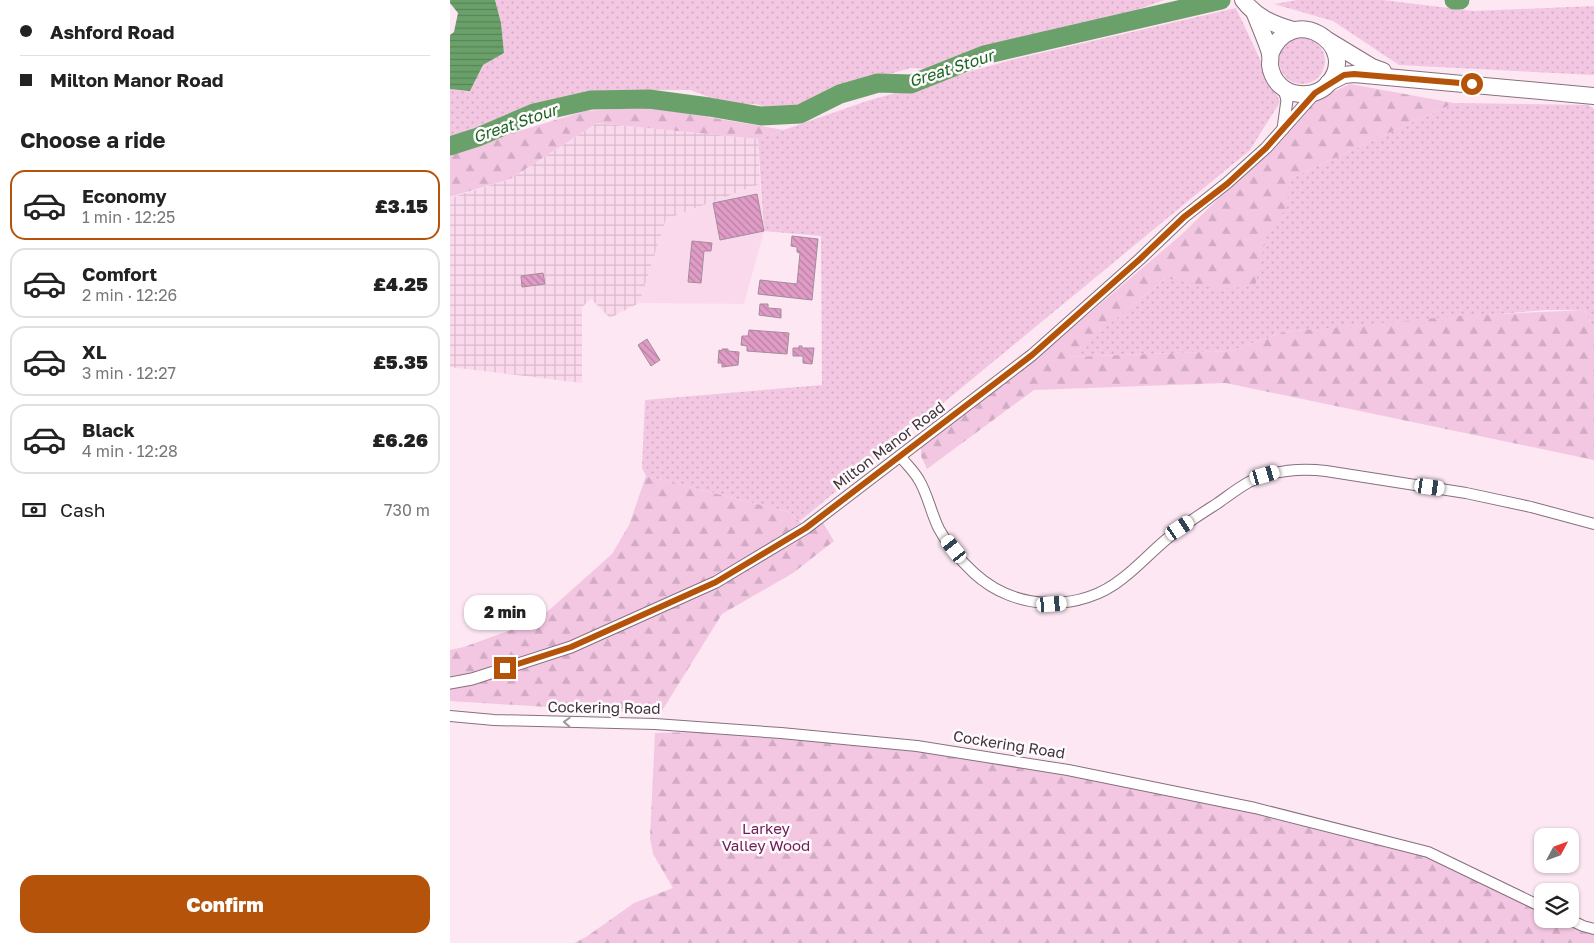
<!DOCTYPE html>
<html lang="en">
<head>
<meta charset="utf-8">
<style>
	:root { --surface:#fff; --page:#f6f6f6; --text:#222; --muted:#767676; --line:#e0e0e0; --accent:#b45309 }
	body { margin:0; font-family:"Golos Text",sans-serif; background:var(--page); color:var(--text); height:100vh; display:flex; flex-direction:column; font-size:19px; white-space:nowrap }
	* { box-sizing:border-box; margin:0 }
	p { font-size:16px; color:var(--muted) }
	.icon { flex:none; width:28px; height:28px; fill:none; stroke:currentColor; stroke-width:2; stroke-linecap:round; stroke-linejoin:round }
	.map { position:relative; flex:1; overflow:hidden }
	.panel { display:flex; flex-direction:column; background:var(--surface); width:450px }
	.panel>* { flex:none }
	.hud { display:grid; align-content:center; height:110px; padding:0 20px; background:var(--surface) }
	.needle { width:32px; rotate:49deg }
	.fabs { position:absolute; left:1084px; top:828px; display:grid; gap:10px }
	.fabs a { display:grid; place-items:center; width:45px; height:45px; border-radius:10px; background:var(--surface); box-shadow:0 1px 4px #0004; font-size:25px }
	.end { position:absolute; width:22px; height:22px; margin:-11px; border:6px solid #b45309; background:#fff; box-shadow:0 0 0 2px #fff }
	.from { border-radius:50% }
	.bubble { position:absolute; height:35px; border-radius:15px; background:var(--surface); box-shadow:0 1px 4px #0004; font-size:16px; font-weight:800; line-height:35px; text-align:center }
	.car { position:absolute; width:15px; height:30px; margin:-15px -8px; border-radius:6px; box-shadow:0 0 4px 1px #0007; background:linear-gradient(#fff 24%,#345 0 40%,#fff 0 76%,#345 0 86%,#fff 0) }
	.hud b { display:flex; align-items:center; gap:18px; height:48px; font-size:19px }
	.hud b+b { border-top:1px solid var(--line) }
	.hud i { width:12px; height:12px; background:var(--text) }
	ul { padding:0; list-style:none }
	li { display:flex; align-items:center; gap:15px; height:70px; margin:0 10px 8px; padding:0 10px; border:2px solid var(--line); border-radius:15px }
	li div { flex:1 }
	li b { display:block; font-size:19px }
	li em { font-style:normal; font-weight:800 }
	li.current { border-color:var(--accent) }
	li>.icon { width:45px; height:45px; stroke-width:1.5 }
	h2 { padding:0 20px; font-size:22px; line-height:60px }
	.pay { display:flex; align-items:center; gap:12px; height:55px; padding:0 20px; font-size:19px }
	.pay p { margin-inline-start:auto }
	.cta { display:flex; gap:10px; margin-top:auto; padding:10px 20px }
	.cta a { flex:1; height:58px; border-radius:15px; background:var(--accent); color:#fff; font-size:20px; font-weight:800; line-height:58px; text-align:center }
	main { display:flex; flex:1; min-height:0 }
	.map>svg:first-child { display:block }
	.built { fill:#fbd9ed }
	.industrial { fill:url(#industrial-grid) }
	.green { fill:url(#green-dots) }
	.forest { fill:url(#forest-firs) }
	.water { fill:url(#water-rules) }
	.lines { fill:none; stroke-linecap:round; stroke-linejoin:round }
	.river { stroke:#6aa16a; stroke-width:19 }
	.building { fill:url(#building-back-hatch); stroke:#a48c9a }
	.minor-casing { stroke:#87707e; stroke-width:12 }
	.tertiary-casing { stroke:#87707e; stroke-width:13 }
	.trunk-casing { stroke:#87707e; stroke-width:18 }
	.minor { stroke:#fff; stroke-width:10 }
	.tertiary { stroke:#fff; stroke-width:11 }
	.trunk { stroke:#fff; stroke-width:16 }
	.oneway { stroke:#9e999c }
	.route { stroke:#b45309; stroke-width:6 }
	.labels { text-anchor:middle; stroke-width:5; stroke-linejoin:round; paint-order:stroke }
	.street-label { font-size:15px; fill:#3d3339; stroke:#fffafd }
	.park-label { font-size:15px; fill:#6f2057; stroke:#fffafd }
	.water-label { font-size:16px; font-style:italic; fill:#186620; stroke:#fffafd }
</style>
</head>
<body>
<main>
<section class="panel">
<div class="hud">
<b><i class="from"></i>Ashford Road</b>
<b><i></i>Milton Manor Road</b>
</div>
<h2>Choose a ride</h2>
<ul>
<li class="current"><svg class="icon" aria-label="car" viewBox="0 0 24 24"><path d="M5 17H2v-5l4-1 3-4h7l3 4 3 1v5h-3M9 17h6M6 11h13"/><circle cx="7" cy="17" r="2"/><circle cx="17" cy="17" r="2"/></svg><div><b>Economy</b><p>1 min · 12:25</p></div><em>£3.15</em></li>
<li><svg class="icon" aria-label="car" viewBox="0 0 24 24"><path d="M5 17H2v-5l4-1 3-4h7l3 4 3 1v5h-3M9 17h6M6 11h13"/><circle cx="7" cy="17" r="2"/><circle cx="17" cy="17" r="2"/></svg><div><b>Comfort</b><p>2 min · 12:26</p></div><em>£4.25</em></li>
<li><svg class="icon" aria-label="car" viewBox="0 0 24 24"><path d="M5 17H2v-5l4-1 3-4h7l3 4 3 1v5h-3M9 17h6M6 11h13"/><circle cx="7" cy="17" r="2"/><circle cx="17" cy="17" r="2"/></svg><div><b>XL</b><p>3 min · 12:27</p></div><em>£5.35</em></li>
<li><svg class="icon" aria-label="car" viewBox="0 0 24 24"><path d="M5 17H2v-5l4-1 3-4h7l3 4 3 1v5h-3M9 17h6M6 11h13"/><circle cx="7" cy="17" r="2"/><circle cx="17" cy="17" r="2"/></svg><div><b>Black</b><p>4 min · 12:28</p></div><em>£6.26</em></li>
</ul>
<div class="pay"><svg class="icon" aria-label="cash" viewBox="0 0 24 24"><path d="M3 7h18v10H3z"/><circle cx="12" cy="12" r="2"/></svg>Cash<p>730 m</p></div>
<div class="cta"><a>Confirm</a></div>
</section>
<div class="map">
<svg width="1144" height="943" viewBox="0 0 1144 943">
	<defs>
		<pattern id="industrial-grid" width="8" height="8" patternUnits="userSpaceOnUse" patternTransform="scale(1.25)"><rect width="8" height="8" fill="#fbd9ed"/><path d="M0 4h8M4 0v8" fill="none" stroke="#d8bbcc"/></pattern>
		<pattern id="green-dots" width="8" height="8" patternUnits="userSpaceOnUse" patternTransform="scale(1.25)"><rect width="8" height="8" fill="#f3c7e2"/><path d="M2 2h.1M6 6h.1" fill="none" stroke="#d1abc3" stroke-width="1.8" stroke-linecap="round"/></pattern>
		<pattern id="forest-firs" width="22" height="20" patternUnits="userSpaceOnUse" patternTransform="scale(1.25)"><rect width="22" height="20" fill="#f3c7e2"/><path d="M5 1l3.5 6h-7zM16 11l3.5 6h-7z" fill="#d1abc3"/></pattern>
		<pattern id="water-rules" width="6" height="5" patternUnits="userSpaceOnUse" patternTransform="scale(1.25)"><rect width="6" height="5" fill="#6aa16a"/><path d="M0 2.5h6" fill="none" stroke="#588458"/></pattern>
		<pattern id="building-back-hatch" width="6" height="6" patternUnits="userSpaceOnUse" patternTransform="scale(1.25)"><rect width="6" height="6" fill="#e09cc6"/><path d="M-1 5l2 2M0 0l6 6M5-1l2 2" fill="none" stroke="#b780a2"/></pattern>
	</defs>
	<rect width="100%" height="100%" fill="#fce7f3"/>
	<!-- built -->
	<polygon class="built" points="310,184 314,231 294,304 189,303 216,219"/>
	<!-- industrial -->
	<polygon class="industrial" points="147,123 308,139 310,184 216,219 189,303 160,318 141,299 132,307 132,383 0,367 0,198 60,179"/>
	<!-- green -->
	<g class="green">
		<polygon points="45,0 714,0 676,14 531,51 479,69 461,68 396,86 369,96 354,105 328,111 306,104 281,105 240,90 171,90 126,95 96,104 76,107 28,131 0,139 0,89 20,91 33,65 54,53 51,23"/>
		<polygon points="847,0 933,0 1023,11 1144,6 1144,75 949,65 883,21 824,4"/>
		<polygon points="786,8 830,102 800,150 350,521 339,512 196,476 192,468 195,400 372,385 371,236 314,231 308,139 417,101 561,60"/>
		<circle cx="852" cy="61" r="23"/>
		<polygon points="1004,103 1138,105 1144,109 1144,329 1134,310 1096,310 834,332 780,351 618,357 839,179"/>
	</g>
	<!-- forest -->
	<g class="forest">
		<polygon points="900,84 1004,103 839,179 837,207 817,234 805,286 768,289 716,278 619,357 780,351 834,332 1008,316 1134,310 1144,329 1144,460 776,383 584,390 477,469 471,456 471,446 575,368 731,235 847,122 865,100"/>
		<polygon points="198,107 334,130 308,139 147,123 60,179 0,197 0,152 135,111"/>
		<polygon points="196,476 339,512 359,530 372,521 384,541 343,573 272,614 210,714 0,701 0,650 14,647 88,620 162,554 179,525"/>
		<polygon points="285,731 449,749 520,758 626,776 804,812 977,855 1092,910 1092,919 1111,919 1144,934 1144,943 124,943 136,937 184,903 223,888 203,854 200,838 205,733"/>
	</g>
	<!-- water -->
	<polygon class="water" points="0,0 45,0 51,23 54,53 33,65 20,91 0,89 0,35 4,32 8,13 0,3"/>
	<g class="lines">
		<!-- river -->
		<g class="river">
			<polyline points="1004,0 1010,0"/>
			<polyline points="0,146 28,137 84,113 141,100 199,99 259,107 311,116 350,114 390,94 428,83 461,84 534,55 771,0"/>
		</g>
	</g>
	<!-- building -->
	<g class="building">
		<polygon points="307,194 314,231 270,240 263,203"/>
		<polygon points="342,236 368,239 362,300 308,294 310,280 347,284 350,253 347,252 347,247 341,246"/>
		<polygon points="242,241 262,243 261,251 254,251 251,283 238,282"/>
		<polygon points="93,273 95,284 72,287 71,276"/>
		<polygon points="310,304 318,304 318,308 331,309 331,318 309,315"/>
		<polygon points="299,330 339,333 337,354 297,351 297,346 291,345 292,336 298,336"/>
		<polygon points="197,339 210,360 201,366 188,345"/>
		<polygon points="349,346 352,346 352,348 364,348 362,364 353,363 353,356 343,356 343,348 349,348"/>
		<polygon points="272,349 278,349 278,351 289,352 288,365 272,367 272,363 268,363 269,350 272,351"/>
	</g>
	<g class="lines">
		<defs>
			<g id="minor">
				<path d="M450,456c6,8 14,15 19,24 9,15 12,33 20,49 8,15 22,32 35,44 41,38 106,40 149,5 16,-12 30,-28 45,-40 15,-13 33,-24 50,-35 10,-7 20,-15 31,-21 25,-12 50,-14 77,-11l140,22 65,14 63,17"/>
				<polyline points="0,716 44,720 205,724 331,733 467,746 618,770 805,808 978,852 1092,907"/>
				<polyline points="1118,919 1133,926 1144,929"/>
			</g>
			<g id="tertiary">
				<polyline points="833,129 837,100 834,89"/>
				<polyline points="0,683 22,679 121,647 266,582 356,528 582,355 690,259 734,217 777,183 816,148 865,93"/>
			</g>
			<g id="trunk">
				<path d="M793,0c13,17 29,24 50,30"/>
				<path d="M805,14c5,13 11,26 15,39 1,4 0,8 0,12 2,16 14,28 30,29 10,1 21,-2 28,-10 34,-39 -38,-84 -58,-29"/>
				<polyline points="879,41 922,67 933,71"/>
				<polyline points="878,83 894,75 904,74 1144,96"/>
			</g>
		</defs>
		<!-- minor casing -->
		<use href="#minor" class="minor-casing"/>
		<!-- tertiary casing -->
		<use href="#tertiary" class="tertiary-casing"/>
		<!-- trunk casing -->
		<use href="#trunk" class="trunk-casing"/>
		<!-- minor -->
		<use href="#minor" class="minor"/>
		<!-- tertiary -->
		<use href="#tertiary" class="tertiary"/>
		<!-- trunk -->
		<use href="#trunk" class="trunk"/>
	</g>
	<!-- one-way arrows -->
	<defs><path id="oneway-chevron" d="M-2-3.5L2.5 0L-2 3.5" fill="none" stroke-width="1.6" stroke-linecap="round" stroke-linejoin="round" transform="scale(1.25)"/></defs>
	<use class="oneway" href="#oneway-chevron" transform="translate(117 722) rotate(-178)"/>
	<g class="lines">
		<!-- route -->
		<polyline class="route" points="55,668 121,647 266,582 356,528 582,355 690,259 734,217 777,184 816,148 865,93 894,75 904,74 1022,84"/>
	</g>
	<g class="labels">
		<!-- street labels -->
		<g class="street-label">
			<text transform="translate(439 446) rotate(-37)" y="5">Milton Manor Road</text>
			<text transform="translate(154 708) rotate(1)" y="5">Cockering Road</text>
			<text transform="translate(559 745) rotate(9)" y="5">Cockering Road</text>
		</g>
		<!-- park labels -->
		<g class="park-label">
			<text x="316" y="834">Larkey<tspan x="316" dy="17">Valley Wood</tspan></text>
		</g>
		<!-- water labels -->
		<g class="water-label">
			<text transform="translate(501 68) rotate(-18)" y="6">Great Stour</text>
			<text transform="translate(65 123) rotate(-19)" y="6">Great Stour</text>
		</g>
	</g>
</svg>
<div class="fabs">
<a><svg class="needle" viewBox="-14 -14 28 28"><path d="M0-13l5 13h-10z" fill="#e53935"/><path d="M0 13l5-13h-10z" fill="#767676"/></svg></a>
<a><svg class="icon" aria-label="layers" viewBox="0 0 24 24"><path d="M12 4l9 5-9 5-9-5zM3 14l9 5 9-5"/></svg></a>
</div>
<i class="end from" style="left:1022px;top:84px"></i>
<i class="end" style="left:55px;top:668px"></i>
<div class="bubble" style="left:14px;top:595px;width:82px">2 min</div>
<i class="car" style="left:815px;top:475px;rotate:74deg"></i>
<i class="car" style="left:980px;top:487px;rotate:98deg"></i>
<i class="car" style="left:730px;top:528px;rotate:56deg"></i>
<i class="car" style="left:504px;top:549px;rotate:322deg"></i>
<i class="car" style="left:602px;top:604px;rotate:85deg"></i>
</div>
</main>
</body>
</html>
